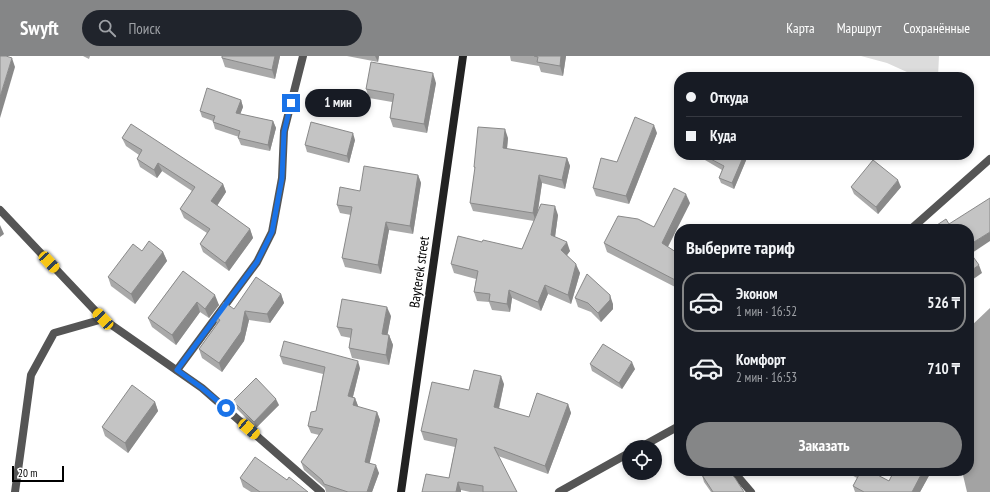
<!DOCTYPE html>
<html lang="ru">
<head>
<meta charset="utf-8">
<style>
	:root { --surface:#171b24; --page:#20242c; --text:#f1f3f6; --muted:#9ea1a6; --line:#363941; --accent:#858687 }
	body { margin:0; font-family:"PT Sans Narrow",sans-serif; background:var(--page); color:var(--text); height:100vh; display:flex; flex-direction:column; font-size:15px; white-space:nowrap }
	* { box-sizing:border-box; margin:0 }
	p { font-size:13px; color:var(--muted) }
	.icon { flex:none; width:22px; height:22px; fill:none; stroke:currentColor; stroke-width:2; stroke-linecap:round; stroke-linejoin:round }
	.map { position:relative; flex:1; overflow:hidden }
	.drawer { position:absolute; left:674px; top:168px; width:300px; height:252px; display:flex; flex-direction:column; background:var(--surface); border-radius:16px; box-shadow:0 2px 6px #0003 }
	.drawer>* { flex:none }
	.hud { position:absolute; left:674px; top:16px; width:300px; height:88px; border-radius:16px; box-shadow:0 2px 6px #0003; display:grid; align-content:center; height:88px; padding:0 12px; background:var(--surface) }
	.tools { position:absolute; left:622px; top:384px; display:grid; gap:8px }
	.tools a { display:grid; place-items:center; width:40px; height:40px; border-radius:50%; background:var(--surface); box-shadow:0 2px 6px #0003; font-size:20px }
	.scale { position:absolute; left:12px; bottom:10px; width:52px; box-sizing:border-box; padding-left:4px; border:2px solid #000; border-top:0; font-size:11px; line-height:14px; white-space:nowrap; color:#000; -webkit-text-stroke:3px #fff; paint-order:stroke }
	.end { position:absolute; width:18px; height:18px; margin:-9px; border:5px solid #1a73e8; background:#fff; box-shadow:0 0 0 2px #fff }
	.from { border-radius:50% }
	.bubble { position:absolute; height:28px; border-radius:14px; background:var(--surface); box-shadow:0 2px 6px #0003; font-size:13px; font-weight:600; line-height:28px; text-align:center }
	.car { position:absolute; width:12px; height:24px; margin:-12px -6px; border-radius:5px; box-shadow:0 0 3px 1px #0007; background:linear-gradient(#f5c518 24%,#345 0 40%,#f5c518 0 76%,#345 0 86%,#f5c518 0) }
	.hud b { display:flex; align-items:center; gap:14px; height:38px; font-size:15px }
	.hud b+b { border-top:1px solid var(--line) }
	.hud i { width:10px; height:10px; background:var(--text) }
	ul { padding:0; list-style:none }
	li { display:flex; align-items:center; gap:12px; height:60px; margin:0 8px 6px; padding:0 4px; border:2px solid transparent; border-radius:16px }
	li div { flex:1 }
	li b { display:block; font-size:15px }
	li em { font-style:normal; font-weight:600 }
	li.active { border-color:var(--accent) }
	li>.icon { width:36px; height:36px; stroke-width:1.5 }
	h2 { padding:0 12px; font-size:18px; line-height:48px }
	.action { display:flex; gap:8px; margin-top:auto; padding:8px 12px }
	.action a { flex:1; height:46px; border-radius:24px; background:var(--accent); color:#fff; font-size:16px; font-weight:600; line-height:46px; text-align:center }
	header { display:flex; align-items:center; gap:24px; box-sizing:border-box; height:56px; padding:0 20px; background:var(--accent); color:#fff }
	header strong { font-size:19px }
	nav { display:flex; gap:22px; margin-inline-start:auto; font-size:14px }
	.search { width:280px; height:36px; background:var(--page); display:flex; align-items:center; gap:10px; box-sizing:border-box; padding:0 14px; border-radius:22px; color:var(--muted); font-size:15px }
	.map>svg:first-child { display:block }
	.green { fill:#dcdcdc }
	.water { fill:#a3a3a3 }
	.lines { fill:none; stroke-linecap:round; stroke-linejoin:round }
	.street { stroke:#555; stroke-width:8 }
	.secondary { stroke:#222; stroke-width:8 }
	.wall { fill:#a9a9a9 }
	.shaded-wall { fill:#898989 }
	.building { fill:#c4c4c4; stroke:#898989 }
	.route { stroke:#1a73e8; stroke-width:5 }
	.labels { text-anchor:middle; stroke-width:3.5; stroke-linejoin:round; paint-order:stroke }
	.street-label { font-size:14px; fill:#000; stroke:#fff }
</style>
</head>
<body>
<header>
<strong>Swyft</strong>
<div class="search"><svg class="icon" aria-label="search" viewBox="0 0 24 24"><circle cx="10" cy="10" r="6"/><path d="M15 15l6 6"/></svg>Поиск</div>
<nav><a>Карта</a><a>Маршрут</a><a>Сохранённые</a></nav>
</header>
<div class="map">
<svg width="990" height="436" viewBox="0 0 990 436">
	<rect width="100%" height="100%" fill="#fff"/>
	<!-- green -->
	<polygon class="green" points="861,0 939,0 938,21 918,21 887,7"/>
	<!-- water -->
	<polygon class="water" points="990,252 990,436 967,436 962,415 969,415 969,272"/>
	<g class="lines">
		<!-- street -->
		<g class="street">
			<polyline points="0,154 103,263 202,332 321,436"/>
			<polyline points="911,173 990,103"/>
			<polyline points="177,314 257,206 272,176 282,122 284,75 303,0"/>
			<polyline points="641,391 679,370"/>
			<polyline points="733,415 751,436"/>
			<polyline points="15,436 23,378 31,319 54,277 103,263"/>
			<polyline points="559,436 629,397"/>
		</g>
		<!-- secondary -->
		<polyline class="secondary" points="401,436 463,0"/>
	</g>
	<!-- wall -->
	<g class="wall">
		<polygon points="83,0 90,0 89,3"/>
		<polygon points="222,0 280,0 275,23 225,11 222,2"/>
		<polygon points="347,0 379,0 378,6"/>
		<polygon points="510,0 566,0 563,20 541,16 539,10 511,5"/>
		<polygon points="436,27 427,77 393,71 390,62 392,46 369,42 366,33"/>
		<polygon points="241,44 243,51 240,58 273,65 276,72 270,95 241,89 238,82 239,81 215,73 213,66 213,65 202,61 200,55"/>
		<polygon points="657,77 629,148 596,140 593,132 617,106"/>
		<polygon points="122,82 223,128 226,136 217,150 250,173 253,182 229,215 203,196 200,188 207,177 184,162 180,153 192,135 162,115 157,122 140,111 137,103 139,99 126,90"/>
		<polygon points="508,82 507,93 567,102 570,110 565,133 542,127 538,156 558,159 555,181 570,195 567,199 580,217 571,248 548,238 541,255 512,242 510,256 492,254 489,246 477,245 474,236 476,223 454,217 451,208 482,186 522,193 534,165 473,155 470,147 475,113 474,111"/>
		<polygon points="355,84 349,107 307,96 305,89"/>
		<polygon points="703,99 747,102 734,133 721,127 719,122 722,114 705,104"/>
		<polygon points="418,119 421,127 413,178 389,174 381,218 345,211 342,202 351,159 340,157 337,149 360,135"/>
		<polygon points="851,131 901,131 878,158 854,138"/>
		<polygon points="690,147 668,191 679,198 679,233 607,196 604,187 654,171"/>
		<polygon points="142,195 163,196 167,205 135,248 111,230 108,221"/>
		<polygon points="183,215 219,249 209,262 200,256 176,289 152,271 148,262"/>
		<polygon points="281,238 284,247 270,267 249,264 244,285 222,316 202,302 199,293 217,268 215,260"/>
		<polygon points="575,242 613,248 613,253 601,266 591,256 578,251"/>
		<polygon points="391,260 387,279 389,279 393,289 389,309 352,302 349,292 351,282 341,280 337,271"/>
		<polygon points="280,300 360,312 353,341 355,342 358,350 358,351 377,356 380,364 369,407 379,417 372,436 326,436 325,432 304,414 301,406 319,379 311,377 308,370 316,355 323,318 283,308"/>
		<polygon points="590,308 635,313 622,333 592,315"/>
		<polygon points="504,328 499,353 529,361 568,348 571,357 548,418 498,400 517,436 470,436 461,434 461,436 422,436 449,422 455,391 424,384 421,375 469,334"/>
		<polygon points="233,345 279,349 256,372 235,351"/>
		<polygon points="155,346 158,355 128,397 105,380 102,371"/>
		<polygon points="844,415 870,415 889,425 894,415 930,415 931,416 920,436 855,436 853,430 857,422"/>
		<polygon points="702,419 744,436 711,436 704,426"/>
		<polygon points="240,422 287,424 308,436 251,436 243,431"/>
	</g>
	<!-- shaded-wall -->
	<g class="shaded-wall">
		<polygon points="275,0 280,0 275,23 272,14"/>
		<polygon points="375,0 379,0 378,6"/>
		<polygon points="561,0 566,0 563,20 560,10"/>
		<polygon points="12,2 15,11 0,62 0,41"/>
		<polygon points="433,17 436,27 427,77 424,68"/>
		<polygon points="241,44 243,51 238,64 236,57"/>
		<polygon points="273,65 276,72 270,95 268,89"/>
		<polygon points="654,69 657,77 629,148 626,140"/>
		<polygon points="505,73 508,82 506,101 503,92"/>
		<polygon points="353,77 355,84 349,107 347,100"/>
		<polygon points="744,99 746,99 747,102 734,133 732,127"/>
		<polygon points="567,102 570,110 565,133 562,124"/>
		<polygon points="158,107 162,115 157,122 154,114"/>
		<polygon points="418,119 421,127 413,178 410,170"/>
		<polygon points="539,119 542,127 536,166 533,157"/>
		<polygon points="898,124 901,131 878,158 876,151"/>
		<polygon points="223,128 226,136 214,154 211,145"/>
		<polygon points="686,138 690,147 665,196 662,187"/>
		<polygon points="555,150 558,159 554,188 551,179"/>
		<polygon points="386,166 389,174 381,218 378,209"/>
		<polygon points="0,169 4,178 0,181"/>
		<polygon points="250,173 253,182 229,215 225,207"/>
		<polygon points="990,176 990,185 969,199 969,189"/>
		<polygon points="567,186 570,195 564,203 561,194"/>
		<polygon points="163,196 167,205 135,248 131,238"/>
		<polygon points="576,208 580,217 571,248 568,239"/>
		<polygon points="979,209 982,217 969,226 969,216"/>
		<polygon points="545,229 548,238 541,255 538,246"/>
		<polygon points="509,234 512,242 510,256 507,248"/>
		<polygon points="281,238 284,247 270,267 267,258"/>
		<polygon points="215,239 219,249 209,262 205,253"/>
		<polygon points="610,239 613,248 613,253 601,266 598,257"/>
		<polygon points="197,246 200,256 176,289 172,279"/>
		<polygon points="387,251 391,260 386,287 382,278"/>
		<polygon points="245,255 249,264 244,285 222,316 219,307"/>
		<polygon points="389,279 393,289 389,309 386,299"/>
		<polygon points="358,305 360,312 351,348 348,340"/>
		<polygon points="632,306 635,313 622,333 619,327"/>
		<polygon points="501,320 504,328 497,360 494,351"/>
		<polygon points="355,342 358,350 356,357 353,349"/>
		<polygon points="276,343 279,349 256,372 254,366"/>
		<polygon points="155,346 158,355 128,397 125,387"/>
		<polygon points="568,348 571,357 548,418 545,410"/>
		<polygon points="377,356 380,364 368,414 365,406"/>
		<polygon points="376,409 379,417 372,436 367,436"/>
		<polygon points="923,415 930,415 931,416 920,436 912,436"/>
		<polygon points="458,426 461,434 461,436 456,436"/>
	</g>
	<!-- building -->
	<g class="building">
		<polygon points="0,0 6,0 12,2 0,41"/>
		<polygon points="222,0 275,0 272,14 222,2"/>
		<polygon points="534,0 561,0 560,10 537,6 538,1"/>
		<polygon points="371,6 433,17 424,68 390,62 394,38 366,33"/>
		<polygon points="207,32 241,44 236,57 273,65 268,89 238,82 240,75 213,66 215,60 200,55"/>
		<polygon points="635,61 654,69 626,140 593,132 601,102 617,106"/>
		<polygon points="311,66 353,77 347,100 305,89"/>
		<polygon points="131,68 223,128 211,145 250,173 225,207 200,188 210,173 180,153 195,131 158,107 154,114 137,103 142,94 122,82"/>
		<polygon points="478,71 505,73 503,92 567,102 562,124 539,119 533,157 470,147 475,111 474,111"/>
		<polygon points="703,99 744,99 732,127 719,122 724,110"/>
		<polygon points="873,104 898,124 876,151 851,131"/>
		<polygon points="364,110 418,119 410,170 386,166 378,209 342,202 352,151 337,149 340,131 360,135"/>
		<polygon points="674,132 686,138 662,187 679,198 679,226 604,187 618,160 638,163 654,171"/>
		<polygon points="990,142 990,176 969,189 969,173 931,173 946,163 949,168"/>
		<polygon points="541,148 555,150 551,179 567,186 561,194 576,208 568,239 545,229 538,246 509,234 507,248 489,245 490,238 474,236 478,215 451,208 458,180 482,186 483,184 522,193"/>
		<polygon points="149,185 163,196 131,238 108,221 133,188 142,195"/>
		<polygon points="969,195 979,209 969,216"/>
		<polygon points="183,215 215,239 205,253 197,246 172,279 148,262"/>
		<polygon points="587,218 610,239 610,244 598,257 588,247 575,242"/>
		<polygon points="256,221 281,238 267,258 245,255 241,276 219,307 199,293 220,264 215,260 224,246 234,253"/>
		<polygon points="342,243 387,251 382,278 389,279 386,299 349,292 352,273 337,271"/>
		<polygon points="284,285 358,305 348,340 355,342 353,349 377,356 365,406 376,409 367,436 348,436 324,428 322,424 301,406 323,373 308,370 311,356 316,355 325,311 280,300"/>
		<polygon points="603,288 632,306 619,327 590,308"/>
		<polygon points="474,314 501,320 494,351 529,361 537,337 568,348 545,410 494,391 517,436 483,436 483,430 458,426 456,436 422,436 426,418 449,422 457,383 421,375 432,326 469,334"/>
		<polygon points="256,322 276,343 254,366 233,345"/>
		<polygon points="132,329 155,346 125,387 102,371"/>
		<polygon points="255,401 287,424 289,421 308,436 260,436 240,422"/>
		<polygon points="708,415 729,415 735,422 744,436 713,436 702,419"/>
		<polygon points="861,415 870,415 889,425 894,415 923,415 912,436 864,436 853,430"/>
	</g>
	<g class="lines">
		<!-- route -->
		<polyline class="route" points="226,352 202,332 177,314 257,206 272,176 282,122 284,76 291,47"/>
	</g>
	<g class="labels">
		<!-- street labels -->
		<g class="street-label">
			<text transform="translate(419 216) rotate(-82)" y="5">Bayterek street</text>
		</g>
	</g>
</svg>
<div class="tools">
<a><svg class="icon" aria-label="locate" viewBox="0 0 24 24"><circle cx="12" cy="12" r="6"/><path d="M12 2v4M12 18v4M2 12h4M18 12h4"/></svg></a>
</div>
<div class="scale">20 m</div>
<i class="end from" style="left:226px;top:352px"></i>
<i class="end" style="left:291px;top:47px"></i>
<div class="bubble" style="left:305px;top:33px;width:66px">1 мин</div>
<i class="car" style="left:49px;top:206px;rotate:137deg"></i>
<i class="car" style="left:103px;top:263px;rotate:317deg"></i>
<i class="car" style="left:249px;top:373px;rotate:131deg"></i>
<div class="hud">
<b><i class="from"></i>Откуда</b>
<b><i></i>Куда</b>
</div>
<section class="drawer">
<h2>Выберите тариф</h2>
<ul>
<li class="active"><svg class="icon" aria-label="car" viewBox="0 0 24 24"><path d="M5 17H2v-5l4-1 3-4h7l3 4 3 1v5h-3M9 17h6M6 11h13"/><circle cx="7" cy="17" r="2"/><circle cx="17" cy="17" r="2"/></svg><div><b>Эконом</b><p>1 мин · 16:52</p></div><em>526 ₸</em></li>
<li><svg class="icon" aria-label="car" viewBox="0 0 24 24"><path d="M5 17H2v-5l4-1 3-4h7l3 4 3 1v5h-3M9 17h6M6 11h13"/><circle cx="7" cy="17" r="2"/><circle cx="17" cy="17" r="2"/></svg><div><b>Комфорт</b><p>2 мин · 16:53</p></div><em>710 ₸</em></li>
</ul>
<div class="action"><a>Заказать</a></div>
</section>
</div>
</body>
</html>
